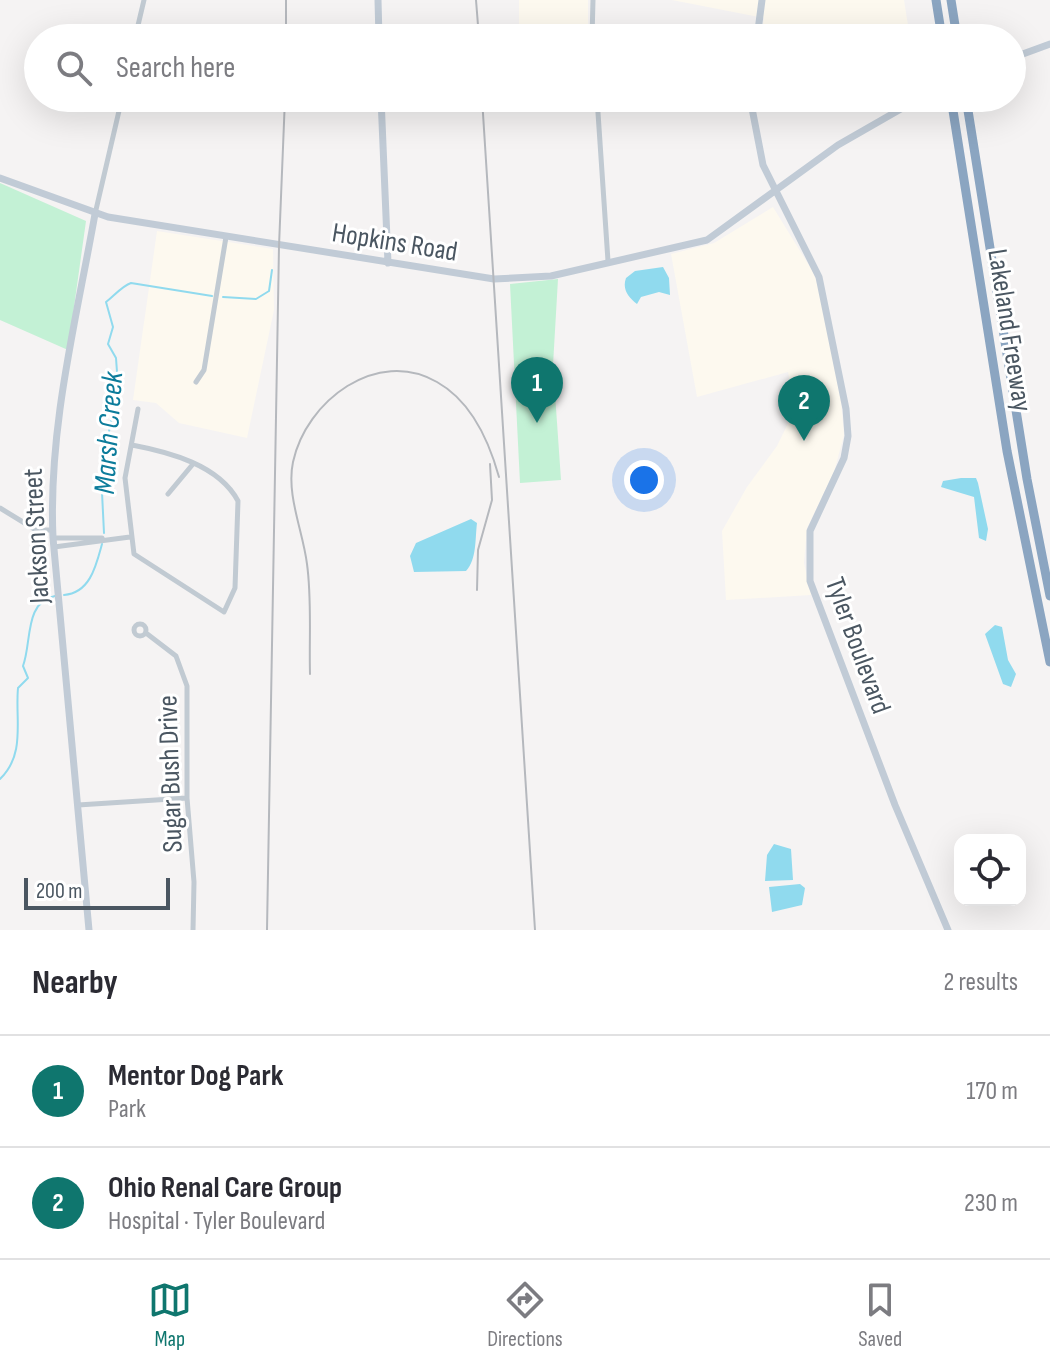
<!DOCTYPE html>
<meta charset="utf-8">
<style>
:root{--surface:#fff;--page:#f7f7f7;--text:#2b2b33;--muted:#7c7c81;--line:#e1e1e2;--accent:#0f766e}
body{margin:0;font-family:"Sofia Sans Condensed",sans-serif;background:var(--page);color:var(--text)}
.controls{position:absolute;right:24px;bottom:24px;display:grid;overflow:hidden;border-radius:16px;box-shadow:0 8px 32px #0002}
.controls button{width:72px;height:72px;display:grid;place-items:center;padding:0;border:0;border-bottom:2px solid var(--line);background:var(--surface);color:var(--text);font:40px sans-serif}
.scale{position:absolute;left:24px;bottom:20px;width:146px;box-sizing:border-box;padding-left:8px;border:4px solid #4a5661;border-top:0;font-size:22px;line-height:28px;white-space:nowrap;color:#4a5661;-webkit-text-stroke:6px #fff;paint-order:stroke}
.you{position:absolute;left:644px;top:480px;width:28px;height:28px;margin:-20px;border:6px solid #fff;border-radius:50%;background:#1a73e8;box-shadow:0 0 0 12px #1a73e833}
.badge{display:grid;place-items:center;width:52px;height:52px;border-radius:50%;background:var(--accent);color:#fff;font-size:26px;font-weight:700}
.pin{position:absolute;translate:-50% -66px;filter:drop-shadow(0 2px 4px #0008)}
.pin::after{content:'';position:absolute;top:42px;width:28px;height:24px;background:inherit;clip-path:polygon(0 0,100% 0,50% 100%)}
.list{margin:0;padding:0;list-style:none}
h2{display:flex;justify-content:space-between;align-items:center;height:104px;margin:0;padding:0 32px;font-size:34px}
h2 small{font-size:26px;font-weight:400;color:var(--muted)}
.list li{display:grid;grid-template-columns:52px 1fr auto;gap:24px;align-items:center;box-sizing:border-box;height:112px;padding:0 32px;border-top:2px solid var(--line)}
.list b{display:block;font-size:30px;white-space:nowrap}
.list p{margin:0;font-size:26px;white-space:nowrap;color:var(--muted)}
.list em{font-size:26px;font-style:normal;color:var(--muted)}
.icon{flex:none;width:44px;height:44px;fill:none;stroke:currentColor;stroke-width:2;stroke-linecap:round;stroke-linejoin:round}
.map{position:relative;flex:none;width:1050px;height:930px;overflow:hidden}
.search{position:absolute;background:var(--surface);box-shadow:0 8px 32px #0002;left:24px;right:24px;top:24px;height:88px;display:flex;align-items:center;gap:20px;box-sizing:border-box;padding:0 28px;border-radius:44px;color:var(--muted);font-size:30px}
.sheet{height:328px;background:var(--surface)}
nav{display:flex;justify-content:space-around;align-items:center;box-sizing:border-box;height:112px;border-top:2px solid var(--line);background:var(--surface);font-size:22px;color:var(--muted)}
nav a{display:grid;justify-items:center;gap:4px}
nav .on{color:var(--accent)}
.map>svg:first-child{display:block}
</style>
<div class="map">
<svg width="1050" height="930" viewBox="0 0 1050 930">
<rect width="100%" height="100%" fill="#f5f3f3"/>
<path fill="#fdf9ef" d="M519 0H588V38H519Z
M672 0H904L910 38H761L764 18Z
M773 207 813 272 820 291 841 402 844 435 834 472 807 528 804 563 811 595 726 600 722 531 747 487 777 446 795 409 788 372 697 397 671 254 714 243Z
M157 231 273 249 274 310 247 438 179 423 156 403 133 400Z"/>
<path fill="#c3f1d5" d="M0 183 86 221 68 350 0 320Z
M558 279 553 365 561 480 520 483 510 284Z"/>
<path fill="#90daee" d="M663 267 669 278 670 295 659 292 641 297 637 304C628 297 622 289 626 278L635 271Z
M961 478H976L978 483 988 529 986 541 979 538 974 497 941 487 943 481Z
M471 519 477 523C475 539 477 559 466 571L414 572 410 556 416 543Z
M995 625 1002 627 1008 660 1016 674 1011 687 1003 684 985 634Z
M774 844 791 849 793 880 765 881 767 855Z
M800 884 805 888 802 905 772 912 769 887Z"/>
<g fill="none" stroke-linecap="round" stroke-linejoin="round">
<path stroke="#90daee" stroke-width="2" d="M223 297 256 299 269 291 272 270
M104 533 101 472 118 386 116 358 108 344 113 327 106 302C114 296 122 286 131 283L212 296
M64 595C90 593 96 566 102 544
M0 779C26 754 15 720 18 688L28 678 23 666C32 642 24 602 55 596"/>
<path stroke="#c1cad2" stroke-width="5" d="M135 38 144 0
M592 38 593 0
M597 98 608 261
M95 214 122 98
M196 382 204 370 226 237
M132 445C169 452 219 465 238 501L235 588 224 612 134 554 125 478 138 409
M168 494 193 464
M0 508 36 530H53
M53 538H102
M54 547 130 537
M134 630a6 6 0 1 1 12 0a6 6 0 1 1-12 0Z
M146 633 176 656 187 686V798L194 882 193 930
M78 805 187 798"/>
<path stroke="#c1cbd6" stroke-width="7" d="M378 0 379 38
M757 38 762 0
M1012 58 1050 44
M381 98 388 263
M750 98 763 165 819 277 846 409 848 436 844 458 810 531V581L895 805 948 930
M0 178 108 217 494 279 551 276 707 240 838 145 920 98
M89 930 53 538C48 429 76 321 95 214"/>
<path stroke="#8ba5c1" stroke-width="9" d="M936 0 942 38
M951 0 957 38
M951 98 1007 451 1050 662
M966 98 1027 479 1050 596"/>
<path stroke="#b5b8bd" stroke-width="2" d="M476 0 479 38
M286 38V0
M482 98 535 930
M477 590 478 550 492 500 490 464
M310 674C309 638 312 600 307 564 303 531 286 495 293 462 306 401 377 347 437 382 471 401 489 441 499 477
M267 930 279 246 285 98"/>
</g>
<g text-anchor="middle" stroke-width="6" stroke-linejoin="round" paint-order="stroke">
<g font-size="28" fill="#4a5661" stroke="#fff">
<text transform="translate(395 241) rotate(9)" y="10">Hopkins Road</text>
<text transform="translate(1011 330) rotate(81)" y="10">Lakeland Freeway</text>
<text transform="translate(35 536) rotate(-93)" y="10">Jackson Street</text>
<text transform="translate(859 645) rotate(70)" y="10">Tyler Boulevard</text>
<text transform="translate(169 774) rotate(-92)" y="10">Sugar Bush Drive</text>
</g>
<g font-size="30" font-style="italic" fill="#0c7c9b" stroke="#fff">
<text transform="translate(108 433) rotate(-86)" y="10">Marsh Creek</text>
</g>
</g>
</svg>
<div class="controls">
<button><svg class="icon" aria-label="locate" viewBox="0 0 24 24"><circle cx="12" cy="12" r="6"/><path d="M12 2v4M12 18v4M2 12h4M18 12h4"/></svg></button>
</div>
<div class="scale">200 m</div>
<div class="you"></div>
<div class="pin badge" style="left:537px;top:423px">1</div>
<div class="pin badge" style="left:804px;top:441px">2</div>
<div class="search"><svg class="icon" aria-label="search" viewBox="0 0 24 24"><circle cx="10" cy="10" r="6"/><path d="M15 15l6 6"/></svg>Search here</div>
</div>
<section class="sheet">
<h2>Nearby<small>2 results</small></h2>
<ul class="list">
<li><span class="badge">1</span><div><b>Mentor Dog Park</b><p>Park</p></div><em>170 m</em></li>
<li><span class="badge">2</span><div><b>Ohio Renal Care Group</b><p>Hospital · Tyler Boulevard</p></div><em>230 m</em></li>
</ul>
</section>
<nav>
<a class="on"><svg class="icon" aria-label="map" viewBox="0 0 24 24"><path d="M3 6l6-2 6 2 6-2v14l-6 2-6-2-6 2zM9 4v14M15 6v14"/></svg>Map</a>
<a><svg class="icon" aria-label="directions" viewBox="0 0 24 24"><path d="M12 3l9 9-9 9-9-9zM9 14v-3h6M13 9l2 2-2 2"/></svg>Directions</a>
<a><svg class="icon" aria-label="saved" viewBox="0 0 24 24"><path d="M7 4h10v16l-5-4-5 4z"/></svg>Saved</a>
</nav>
